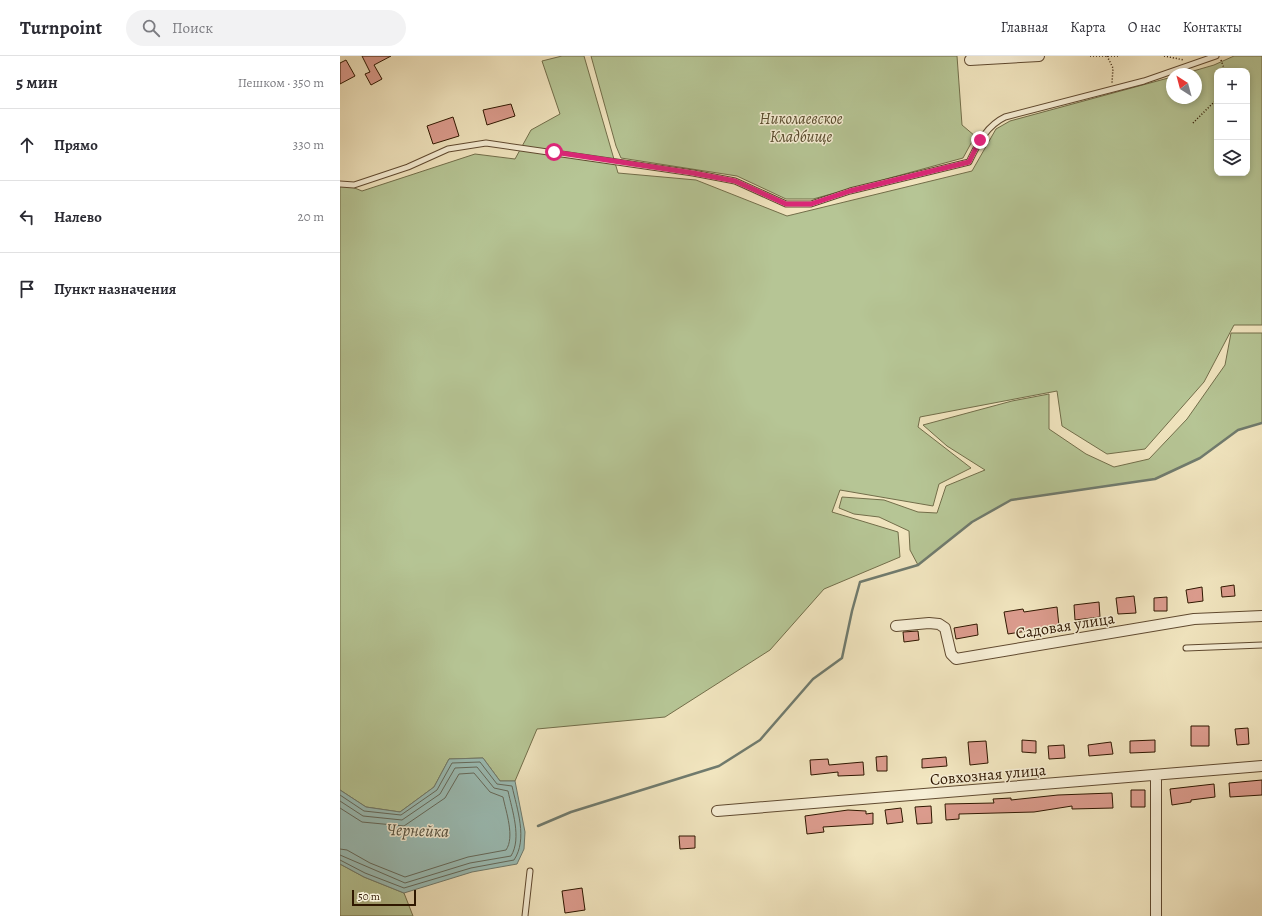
<!DOCTYPE html>
<html lang="ru">
<meta charset="utf-8">
<style>
:root{--surface:#fff;--page:#f2f2f3;--text:#2b2b33;--muted:#7c7c81;--line:#e1e1e2}
body{margin:0;font-family:Alegreya,serif;background:var(--page);color:var(--text)}
.controls{position:absolute;right:12px;top:12px;display:grid;overflow:hidden;border-radius:8px;box-shadow:0 2px 6px #0003}
.controls button{width:36px;height:36px;display:grid;place-items:center;padding:0;border:0;border-bottom:1px solid var(--line);background:var(--surface);color:var(--text);font:20px sans-serif}
.compass{position:absolute;left:826px;top:12px;width:36px;height:36px;border-radius:50%;background:var(--surface);box-shadow:0 2px 6px #0003;rotate:324deg}
.scale{position:absolute;left:12px;bottom:10px;width:64px;box-sizing:border-box;padding-left:4px;border:2px solid #2f1700;border-top:0;font-size:11px;line-height:14px;white-space:nowrap;color:#2f1700;-webkit-text-stroke:3px #f6eed5;paint-order:stroke}
.stop{position:absolute;width:12px;height:12px;margin:-9px;border:3px solid #db2777;border-radius:50%;background:#fff}
.stop.end{background:#db2777;border-color:#fff;box-shadow:0 1px 4px #0008}
.list{margin:0;padding:0;list-style:none}
h2{display:flex;justify-content:space-between;align-items:center;height:52px;margin:0;padding:0 16px;font-size:17px}
h2 small{font-size:13px;font-weight:400;color:var(--muted)}
.list li{display:grid;grid-template-columns:26px 1fr auto;gap:12px;align-items:center;box-sizing:border-box;height:72px;padding:0 16px;border-top:1px solid var(--line)}
.list b{display:block;font-size:15px;white-space:nowrap}
.list em{font-size:13px;font-style:normal;color:var(--muted)}
.icon{flex:none;width:22px;height:22px;fill:none;stroke:currentColor;stroke-width:2;stroke-linecap:round;stroke-linejoin:round}
.map{position:relative;flex:none;width:922px;height:860px;overflow:hidden}
header{display:flex;align-items:center;gap:24px;box-sizing:border-box;height:56px;padding:0 20px;background:var(--surface);border-bottom:1px solid var(--line)}
header strong{font-size:19px}
nav{display:flex;gap:22px;margin-inline-start:auto;font-size:14px}
.search{width:280px;height:36px;background:var(--page);display:flex;align-items:center;gap:10px;box-sizing:border-box;padding:0 14px;border-radius:22px;color:var(--muted);font-size:15px}
main{display:flex}
aside{flex:1;background:var(--surface)}
.map>svg:first-child{display:block}
</style>
<header>
<strong>Turnpoint</strong>
<div class="search"><svg class="icon" aria-label="search" viewBox="0 0 24 24"><circle cx="10" cy="10" r="6"/><path d="M15 15l6 6"/></svg>Поиск</div>
<nav><a>Главная</a><a>Карта</a><a>О нас</a><a>Контакты</a></nav>
</header>
<main>
<aside>
<h2>5 мин<small>Пешком · 350 m</small></h2>
<ul class="list">
<li><svg class="icon" aria-label="ahead" viewBox="0 0 24 24"><path d="M12 20V5M6 11l6-6 6 6"/></svg><div><b>Прямо</b></div><em>330 m</em></li>
<li><svg class="icon" aria-label="left" viewBox="0 0 24 24"><path d="M17 20v-9H6M10 6l-5 5 5 5"/></svg><div><b>Налево</b></div><em>20 m</em></li>
<li><svg class="icon" aria-label="arrive" viewBox="0 0 24 24"><path d="M6 21V4h12l-3 4 3 4H6"/></svg><div><b>Пункт назначения</b></div></li>
</ul>
</aside>
<div class="map">
<svg width="922" height="860" viewBox="0 0 922 860">
<rect width="100%" height="100%" fill="#f1e5bf"/>
<filter id="stains"><feTurbulence type="fractalNoise" baseFrequency=".005" numOctaves="4"/><feColorMatrix values="0 0 0 0 .2 0 0 0 0 .09 0 0 0 0 .02 0 0 0 .5 -.17"/></filter>
<radialGradient id="worn" r=".72"><stop offset=".6" stop-color="#630" stop-opacity="0"/><stop offset="1" stop-color="#630" stop-opacity=".3"/></radialGradient>
<path fill="#b6c595" stroke="#726e4a" fill-rule="evenodd" d="M222 0H244L278 117 356 124 447 160 632 115 656 73 670 65 832 21V42H856V18H843L874 9 894 0H922V269H894L864 326 805 393 767 398 722 370 717 335 580 361 578 371 631 412 599 428 593 450 500 434 492 456 558 476 560 501 484 533 430 594 325 661 197 673 175 725H160L143 702 109 703 94 731 60 756 26 751 0 734V126L22 135 135 98 175 103 191 74 220 58 202 5ZM877 15H907V117H877Z
M251 0H617L622 69 635 80 623 102 473 143H446L397 120 281 102 276 90Z
M891 277H922V367L898 374 860 402 815 423 671 444 632 466 578 509 570 494 569 475 539 461 514 458 499 452 502 441 544 444 578 456 597 457 606 430 645 414 607 390 583 369 672 345 709 338V373L746 398 774 411 809 403 847 363 885 309Z
M0 808 24 821 64 837 73 860H0Z"/>
<path fill="#9bbeb7" stroke="#707b6e" d="M143 702 160 725H175L185 776 184 793 177 808 132 816 64 837 24 821 0 808V734L26 751 60 756 94 731 109 703Z"/>
<g fill="none" stroke-linecap="round" stroke-linejoin="round">
<path stroke="#656a5c" stroke-width="1" d="M0 739 24 755 61 759 97 734 112 707 140 706 157 728 172 730C177 753 188 783 174 804L131 812 64 832 25 817 0 804
M0 745 23 760 62 764 100 738 115 712 137 711 154 732 168 735C172 754 182 782 171 800L130 807 65 827 0 799
M0 752 22 766 64 770 105 742 119 718 134 717 150 736 163 741C166 756 175 781 166 794L128 801 65 821 30 807 7 794 0 793"/>
<path stroke="#707b6e" stroke-width="2.5" d="M198 770 231 756 379 710 420 684 473 623 502 602 512 555 520 526 578 509 632 466 671 444 815 423 860 402 898 374 922 367"/>
</g>
<path fill="#dc9c8e" stroke="#2f1700" d="M22 0H51L34 9 42 23 31 29 25 18 30 16Z
M6 4 15 20 0 28V7Z
M171 48 175 60 147 69 143 54Z
M113 61 119 80 93 88 87 70Z
M894 529 895 540 882 541 881 531Z
M862 531 863 545 848 547 846 534Z
M794 540 796 557 778 558 776 542Z
M827 541V555H814V542Z
M759 546 760 561 735 564 734 549Z
M717 551 719 570 668 578 664 556 683 553 684 556Z
M637 568 638 579 616 583 614 572Z
M578 575 579 584 564 586 563 576Z
M851 670H869V690H851Z
M908 672 909 688 897 689 895 673Z
M682 684 696 685V697L682 696Z
M815 684V696L790 697V685Z
M646 685 648 707 630 709 628 686Z
M771 686 773 698 749 700 748 689Z
M724 689 725 702 709 703 708 690Z
M547 700V715H537L536 701Z
M606 701 607 710 582 712V703Z
M488 703 489 709 523 706 524 719 498 720V716L471 719 470 704Z
M922 724V739L890 741 889 727Z
M874 728 875 741 851 744V746L832 749 830 733Z
M791 734H805V751H791Z
M772 737 773 752 732 753V750L694 756 619 758V763L606 764 605 748 654 747 653 743 671 742V744L718 739Z
M591 750 592 767 577 768 575 751Z
M561 752 563 766 547 768 545 754Z
M508 754 526 755V758L533 757V768L483 771 484 776 467 778 465 760Z
M339 780H355V792L340 793Z
M242 832 245 854 225 857 222 835Z"/>
<g fill="none" stroke-linecap="round" stroke-linejoin="round">
<g stroke="#604a30" stroke-width="7">
<path id="lane" d="M0 128 14 129 68 111 108 93 146 87 353 117 395 125 446 148H471L510 135 629 106C638 88 646 70 665 61L804 25 876 0
M846 592 922 589
M185 860 190 815"/>
</g>
<g stroke="#604a30" stroke-width="12">
<path id="street" d="M630 4 699 0
M556 570 589 567 599 568 605 572 611 598 616 603 854 563 922 560
M816 719V860
M377 755 922 710"/>
</g>
<path stroke="#2f1700" stroke-width="1.5" stroke-dasharray="1 2" stroke-linecap="butt" d="M750 0H779
M767 0 773 12 772 27
M824 0 844 4
M881 4 885 15
M853 67 877 43"/>
<use href="#lane" stroke="#f6eed5" stroke-width="5"/>
<use href="#street" stroke="#f6eed5" stroke-width="10"/>
</g>
<g fill="none" stroke-linecap="round" stroke-linejoin="round">
<path stroke="#db2777" stroke-width="5" d="M214 96 353 117 395 125 446 148H471L510 135 629 106 640 84"/>
</g>
<g text-anchor="middle" stroke-width="3" stroke-linejoin="round" paint-order="stroke">
<g font-size="16" font-style="italic" fill="#584b2d" stroke="#f6eed5">
<text x="461" y="68">Николаевское<tspan x="461" dy="18">Кладбище</tspan></text>
</g>
<g font-size="16" fill="#2f1700" stroke="#f6eed5">
<text transform="translate(725 569) rotate(-9)" y="6">Садовая улица</text>
<text transform="translate(648 718) rotate(-5)" y="6">Совхозная улица</text>
</g>
<g font-size="17" font-style="italic" fill="#555140" stroke="#f6eed5">
<text transform="translate(78 774) rotate(2)" y="6">Чернейка</text>
</g>
</g>
<rect width="100%" height="100%" filter="url(#stains)"/>
<rect width="100%" height="100%" fill="url(#worn)"/>
</svg>
<div class="controls">
<button>+</button>
<button>−</button>
<button><svg class="icon" aria-label="layers" viewBox="0 0 24 24"><path d="M12 4l9 5-9 5-9-5zM3 14l9 5 9-5"/></svg></button>
</div>
<svg class="compass" viewBox="-18 -18 36 36"><path d="M0-13l5 13h-10z" fill="#e53935"/><path d="M0 13l5-13h-10z" fill="#7c7c81"/></svg>
<div class="scale">50 m</div>
<div class="stop" style="left:214px;top:96px"></div>
<div class="stop end" style="left:640px;top:84px"></div>
</div>
</main>
